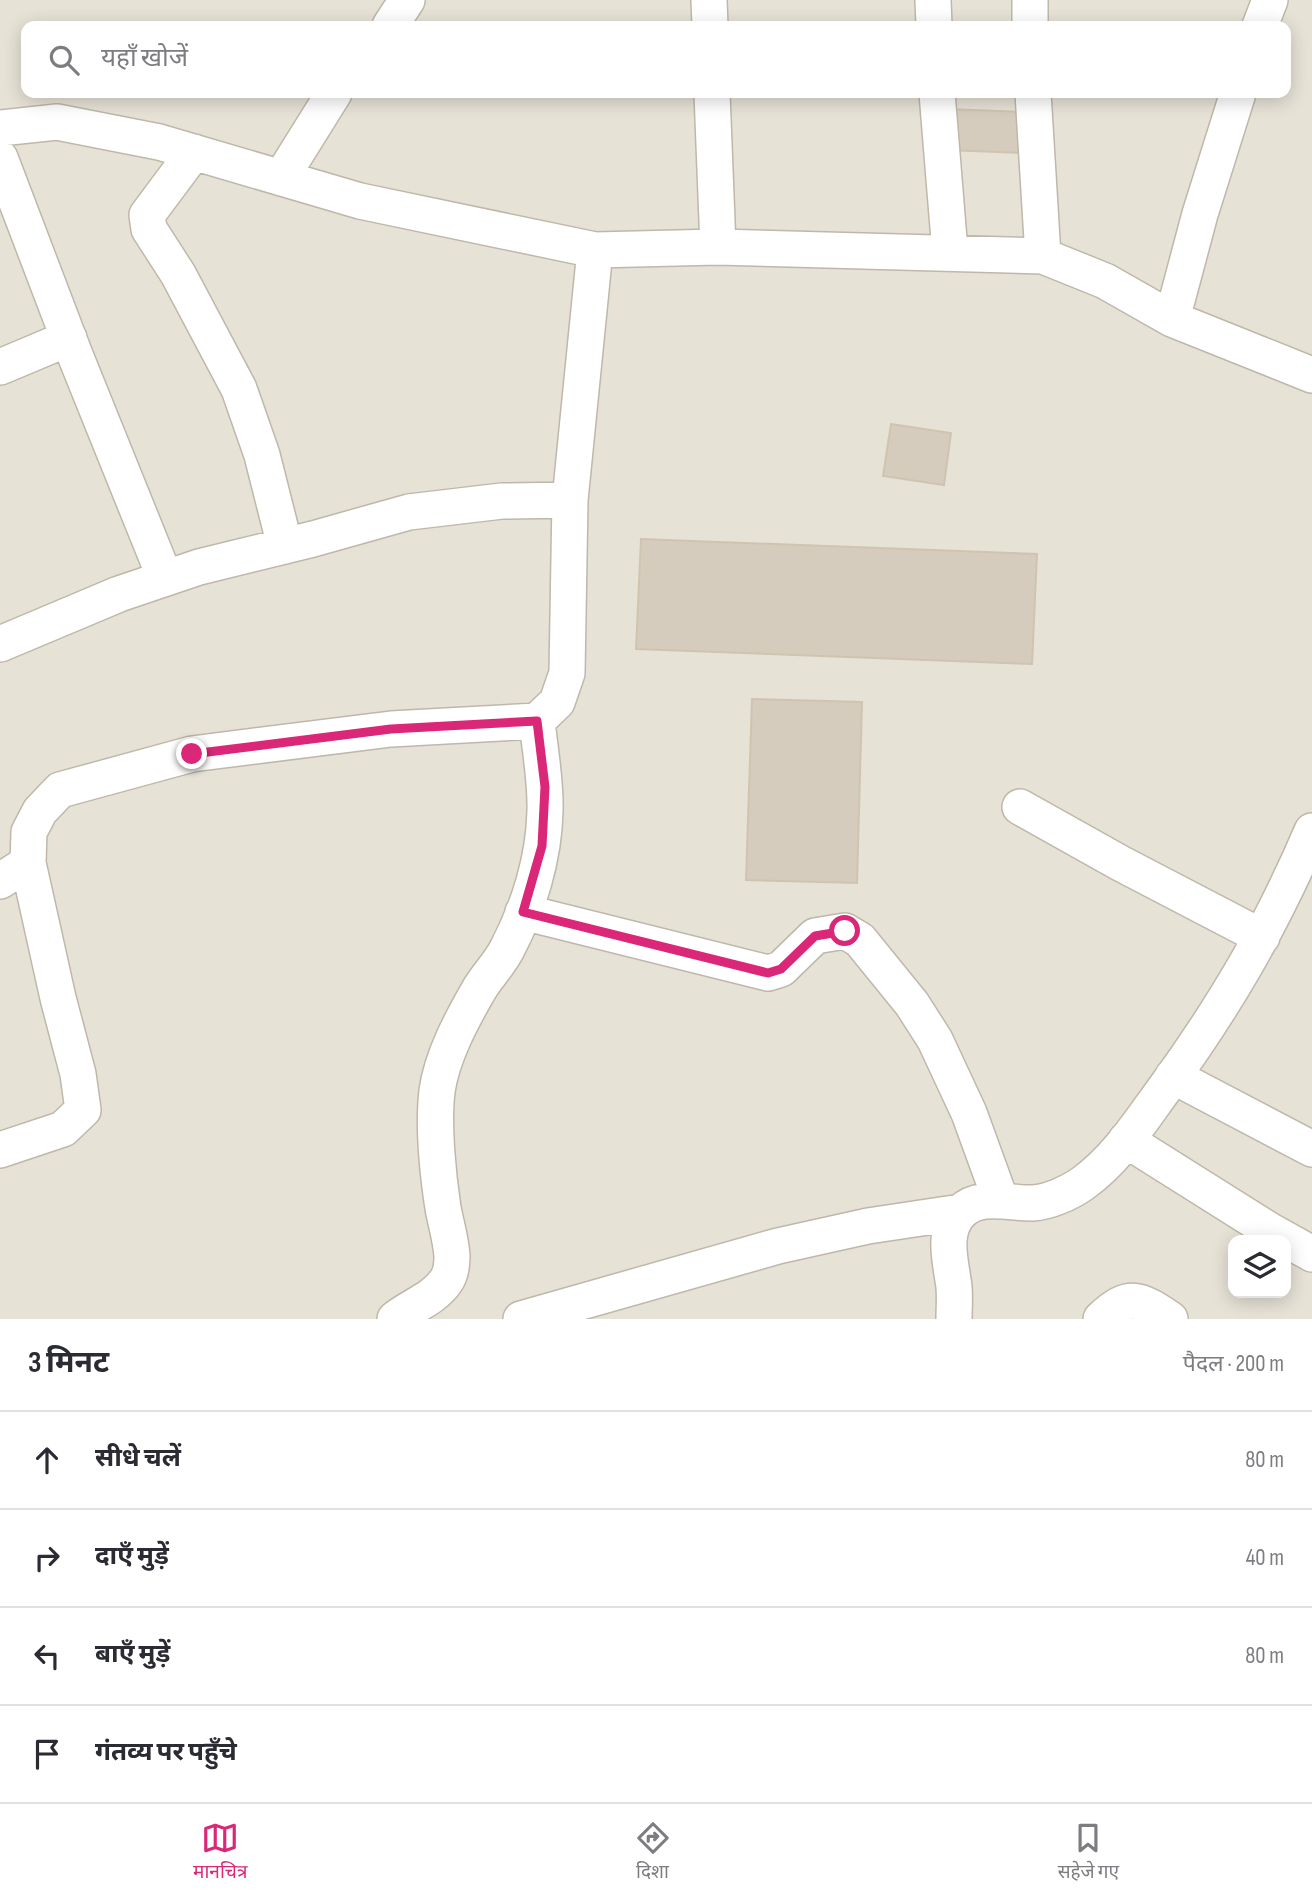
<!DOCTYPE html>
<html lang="hi">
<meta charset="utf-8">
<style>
:root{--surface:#fff;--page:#f2f2f3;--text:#2b2b33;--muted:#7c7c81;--line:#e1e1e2;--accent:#db2777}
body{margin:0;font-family:"Sofia Sans Condensed","Noto Sans Devanagari",sans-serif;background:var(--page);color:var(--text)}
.controls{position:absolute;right:21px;bottom:21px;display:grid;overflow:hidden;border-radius:14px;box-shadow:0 4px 18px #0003}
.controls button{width:63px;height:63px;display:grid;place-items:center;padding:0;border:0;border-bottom:2px solid var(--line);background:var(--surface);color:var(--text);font:35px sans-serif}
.stop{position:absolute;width:21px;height:21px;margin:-16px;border:5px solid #db2777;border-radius:50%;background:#fff}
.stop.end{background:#db2777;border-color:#fff;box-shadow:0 2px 7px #0008}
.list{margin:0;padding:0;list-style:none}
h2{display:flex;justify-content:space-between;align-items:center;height:91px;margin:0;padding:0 28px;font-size:30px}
h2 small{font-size:23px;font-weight:400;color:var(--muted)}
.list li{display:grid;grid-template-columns:46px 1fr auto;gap:21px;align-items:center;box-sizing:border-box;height:98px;padding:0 28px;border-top:2px solid var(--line)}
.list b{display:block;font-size:26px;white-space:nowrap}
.list em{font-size:23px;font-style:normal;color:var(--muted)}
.icon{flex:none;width:38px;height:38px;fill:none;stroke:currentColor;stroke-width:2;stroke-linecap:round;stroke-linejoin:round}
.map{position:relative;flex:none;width:1312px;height:1319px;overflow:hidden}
.search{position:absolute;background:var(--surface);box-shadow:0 4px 18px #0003;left:21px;right:21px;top:21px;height:77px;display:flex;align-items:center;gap:18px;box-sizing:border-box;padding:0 24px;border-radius:14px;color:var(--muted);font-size:26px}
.sheet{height:483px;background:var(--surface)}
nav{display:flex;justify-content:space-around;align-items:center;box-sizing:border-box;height:98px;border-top:2px solid var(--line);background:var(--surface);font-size:19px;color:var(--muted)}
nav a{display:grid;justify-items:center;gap:4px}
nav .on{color:var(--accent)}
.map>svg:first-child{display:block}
</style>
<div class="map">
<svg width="1312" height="1319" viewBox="0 0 1312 1319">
<rect width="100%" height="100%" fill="#f3f0e8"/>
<path fill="#e7e2d6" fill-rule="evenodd" d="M0 0H1312V1319H0ZM26 26H1286V93H26ZM1233 1240H1286V1293H1233Z"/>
<path fill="#d5ccbd" stroke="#d0c4b1" stroke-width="2" d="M947 109 1026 112 1024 153 946 150Z
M891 424 951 433 944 485 883 476Z
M641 539 1037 554 1032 664 636 649Z
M752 699 862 702 857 883 746 880Z"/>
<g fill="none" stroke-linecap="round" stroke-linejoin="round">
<g stroke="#bfb8aa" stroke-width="38">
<path id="street" d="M709 0 710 26
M933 0 934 26
M390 26 407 0
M1030 26V0
M1260 26 1270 0
M712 93 718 247
M937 93 950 252
M1033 93 1043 256
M0 128 57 122 159 142 360 201 595 250 570 500 567 673 557 702 537 721 391 729 192 754 60 790 40 811 29 832 28 863 58 998 78 1074 83 1110 63 1129 0 1150
M194 152 147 215 149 229 178 274 239 389 262 455 285 546
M0 158 75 355 165 578
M281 178 334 93
M595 250 718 247 1043 256 1105 281 1172 319 1312 375
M1172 319 1200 214 1238 93
M0 367 69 338
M0 644 119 594 199 567 313 539 409 512 502 501 570 500
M1020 807 1120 863 1262 937
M0 881 28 863
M523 912 768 973 781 969 815 936 845 931 860 940 912 1004 935 1040 969 1113 1001 1201
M1173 1076 1312 1149
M1126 1140 1269 1230 1312 1254
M395 1319C411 1306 434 1299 446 1281 451 1274 452 1264 452 1256 451 1240 446 1224 443 1208 438 1175 433 1125 437 1091 442 1056 462 1019 480 988 488 975 500 963 507 949 529 907 544 858 545 811 546 781 540 751 537 721
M521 1319 778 1246 868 1226 961 1212
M954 1319C954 1308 955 1298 954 1287 951 1262 941 1232 961 1212 980 1193 1010 1204 1033 1203 1049 1202 1069 1193 1082 1184 1117 1159 1140 1122 1165 1088 1226 1004 1271 927 1312 831
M1101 1319C1129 1292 1140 1299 1170 1319"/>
</g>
<use href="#street" stroke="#fff" stroke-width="35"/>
</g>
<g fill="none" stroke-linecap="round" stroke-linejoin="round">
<path stroke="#db2777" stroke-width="9" d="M192 754 391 729 537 721 545 787 542 846 523 912 768 973 781 969 815 936 845 931"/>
</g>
</svg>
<div class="controls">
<button><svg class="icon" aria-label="layers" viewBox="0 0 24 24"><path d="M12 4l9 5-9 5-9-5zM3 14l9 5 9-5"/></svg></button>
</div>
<div class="stop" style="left:845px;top:931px"></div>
<div class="stop end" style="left:192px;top:754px"></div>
<div class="search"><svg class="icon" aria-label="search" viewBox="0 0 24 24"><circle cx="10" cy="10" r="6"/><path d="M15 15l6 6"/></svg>यहाँ खोजें</div>
</div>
<section class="sheet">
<h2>3 मिनट<small>पैदल · 200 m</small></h2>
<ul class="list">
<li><svg class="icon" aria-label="ahead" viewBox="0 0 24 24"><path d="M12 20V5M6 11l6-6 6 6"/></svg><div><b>सीधे चलें</b></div><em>80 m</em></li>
<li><svg class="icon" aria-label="right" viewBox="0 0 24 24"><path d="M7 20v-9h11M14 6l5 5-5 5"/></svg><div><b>दाएँ मुड़ें</b></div><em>40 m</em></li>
<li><svg class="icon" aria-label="left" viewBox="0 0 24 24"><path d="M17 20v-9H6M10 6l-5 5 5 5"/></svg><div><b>बाएँ मुड़ें</b></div><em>80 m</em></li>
<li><svg class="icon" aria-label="arrive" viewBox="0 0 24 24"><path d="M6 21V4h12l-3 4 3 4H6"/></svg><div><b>गंतव्य पर पहुँचे</b></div></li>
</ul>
</section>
<nav>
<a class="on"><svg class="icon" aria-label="map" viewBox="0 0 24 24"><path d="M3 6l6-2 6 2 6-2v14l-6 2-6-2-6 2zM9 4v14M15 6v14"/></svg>मानचित्र</a>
<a><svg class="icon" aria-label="directions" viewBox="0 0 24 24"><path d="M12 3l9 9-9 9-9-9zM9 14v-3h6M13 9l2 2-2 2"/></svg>दिशा</a>
<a><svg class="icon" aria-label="saved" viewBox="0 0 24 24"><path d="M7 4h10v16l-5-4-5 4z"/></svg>सहेजे गए</a>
</nav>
